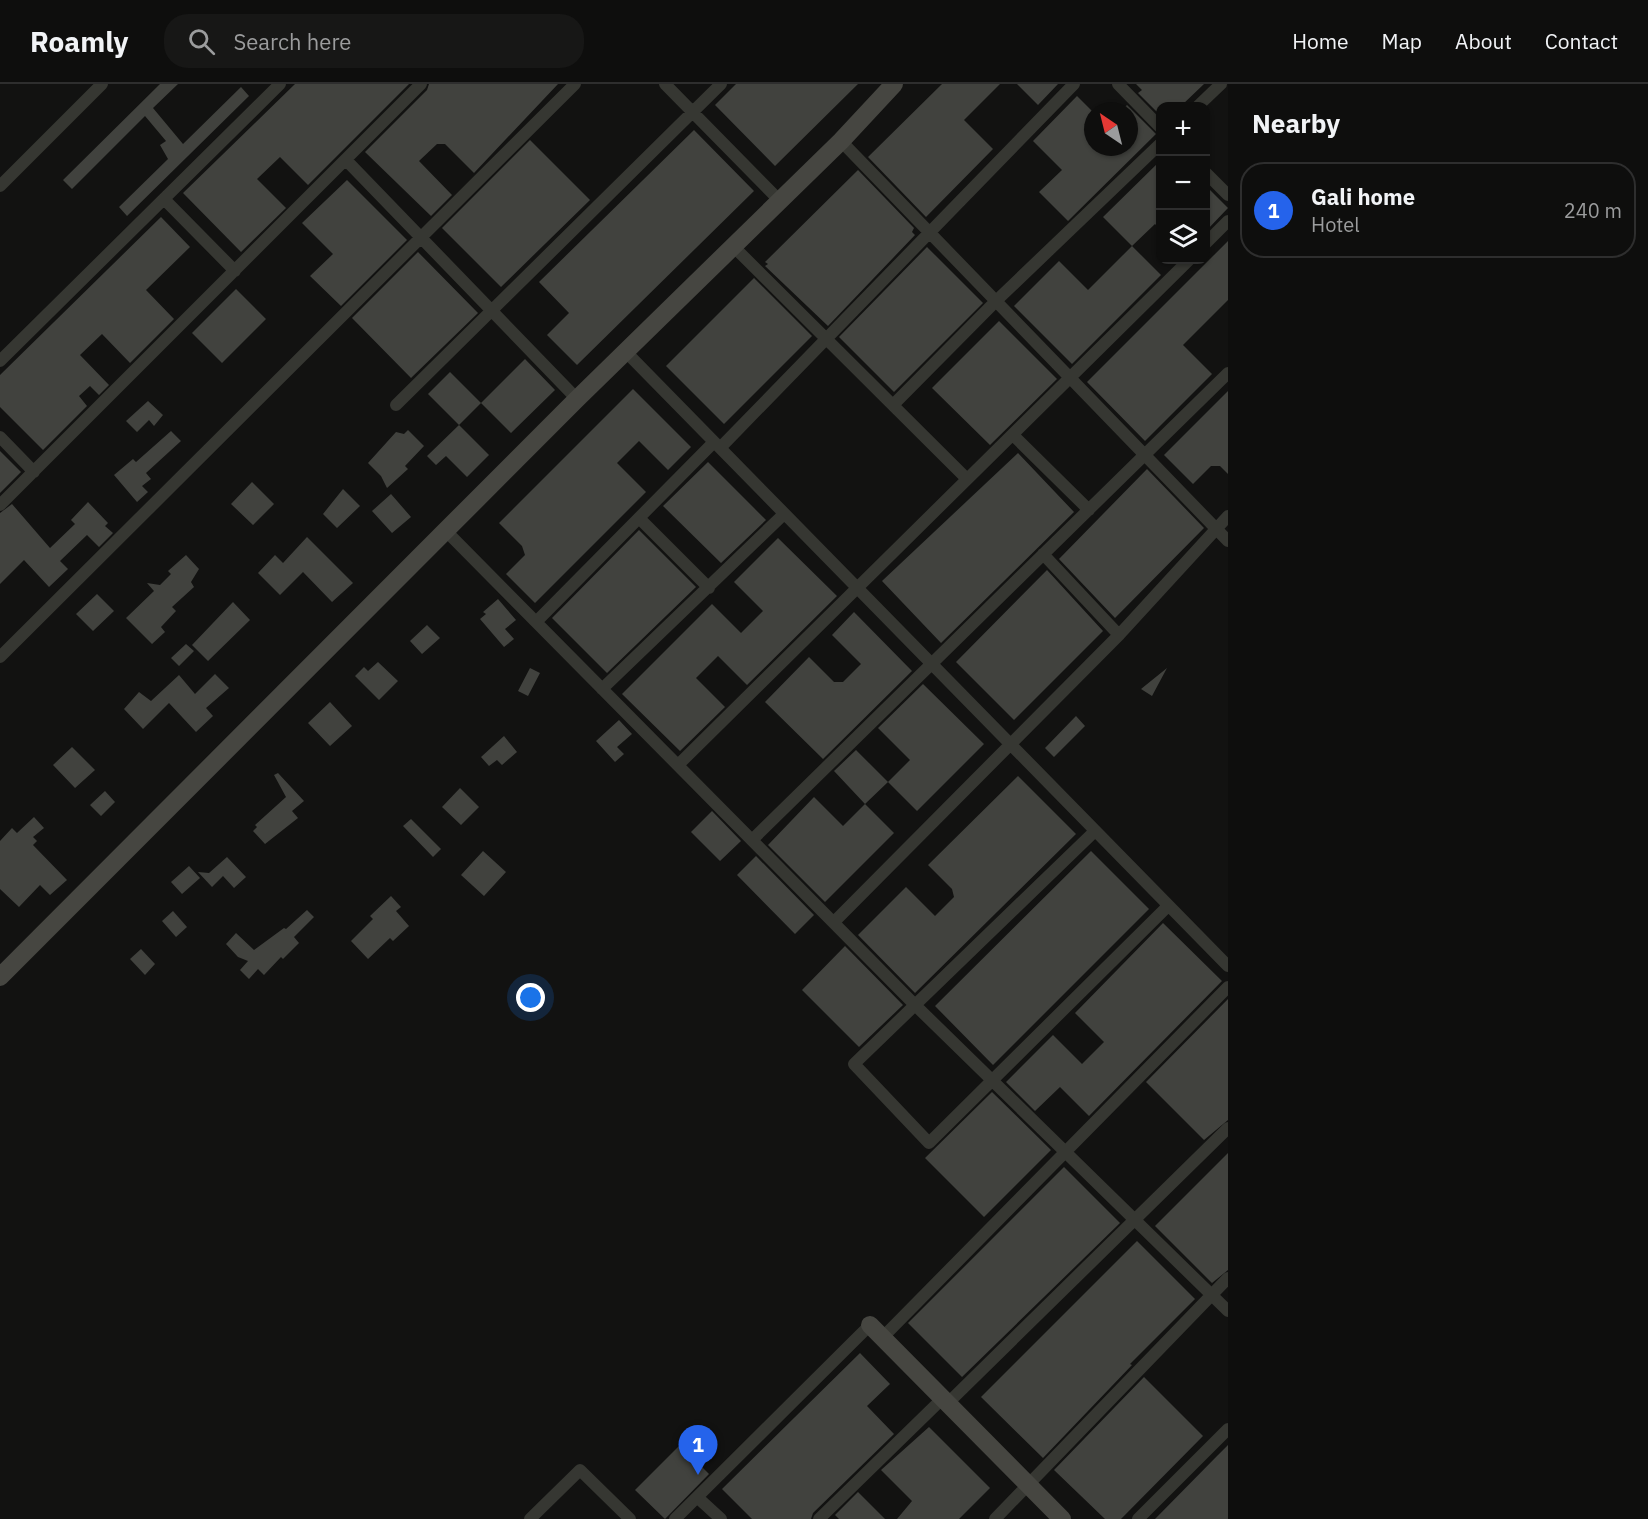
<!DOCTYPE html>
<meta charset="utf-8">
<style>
:root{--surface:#0e0e0d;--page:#171716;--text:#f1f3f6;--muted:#9b9c9d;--line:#2e2e2e;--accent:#2563eb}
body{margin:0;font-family:"IBM Plex Sans",sans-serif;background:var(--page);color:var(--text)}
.controls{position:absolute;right:18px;top:18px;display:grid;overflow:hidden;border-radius:12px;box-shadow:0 2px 4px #0004}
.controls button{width:54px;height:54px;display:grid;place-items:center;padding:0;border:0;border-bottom:2px solid var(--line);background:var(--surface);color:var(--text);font:30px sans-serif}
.compass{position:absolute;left:1084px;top:18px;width:54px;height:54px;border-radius:50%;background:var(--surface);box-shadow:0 2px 4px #0004;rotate:325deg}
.you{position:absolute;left:531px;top:914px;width:21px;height:21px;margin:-15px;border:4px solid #fff;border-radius:50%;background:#1a73e8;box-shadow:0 0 0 9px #1a73e833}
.badge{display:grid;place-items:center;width:39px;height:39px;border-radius:50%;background:var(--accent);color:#fff;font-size:20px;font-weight:700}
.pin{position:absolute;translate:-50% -50px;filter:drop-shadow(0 2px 3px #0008)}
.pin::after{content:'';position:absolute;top:32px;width:21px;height:18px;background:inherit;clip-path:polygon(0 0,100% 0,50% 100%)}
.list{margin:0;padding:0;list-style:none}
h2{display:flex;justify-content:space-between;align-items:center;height:78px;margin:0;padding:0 24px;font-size:26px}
h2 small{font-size:20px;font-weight:400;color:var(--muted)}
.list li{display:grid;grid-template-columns:39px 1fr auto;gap:18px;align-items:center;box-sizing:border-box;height:96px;margin:0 12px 12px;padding:0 12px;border:2px solid var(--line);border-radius:24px}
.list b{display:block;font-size:22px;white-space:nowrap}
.list p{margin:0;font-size:20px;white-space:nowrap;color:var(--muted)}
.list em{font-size:20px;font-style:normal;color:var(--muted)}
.icon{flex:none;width:33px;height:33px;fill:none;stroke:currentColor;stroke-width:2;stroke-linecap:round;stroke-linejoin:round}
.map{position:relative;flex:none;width:1228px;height:1435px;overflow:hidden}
header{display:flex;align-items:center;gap:36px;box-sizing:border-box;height:84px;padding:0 30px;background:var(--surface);border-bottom:2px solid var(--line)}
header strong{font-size:28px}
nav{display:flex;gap:33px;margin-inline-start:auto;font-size:21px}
.search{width:420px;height:54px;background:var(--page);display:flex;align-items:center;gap:15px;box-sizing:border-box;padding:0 21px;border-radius:24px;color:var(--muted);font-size:22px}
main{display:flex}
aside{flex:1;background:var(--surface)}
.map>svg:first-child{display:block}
</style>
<header>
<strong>Roamly</strong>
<div class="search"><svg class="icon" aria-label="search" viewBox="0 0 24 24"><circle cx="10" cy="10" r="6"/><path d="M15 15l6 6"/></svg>Search here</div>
<nav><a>Home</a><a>Map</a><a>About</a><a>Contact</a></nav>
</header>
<main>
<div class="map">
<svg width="1228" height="1435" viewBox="0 0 1228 1435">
<rect width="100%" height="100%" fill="#121211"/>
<path fill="#41423e" d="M160 0H178L153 24 183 60 241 3 249 12 127 132 119 123 168 75 160 61 166 57 145 32 72 105 63 96Z
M295 0H409L308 101 280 73 257 95 286 124 241 168 183 109Z
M429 0H558L474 89 445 60H437L419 77 452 111 431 132 365 68 427 6Z
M736 0H858L775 82 715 21Z
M942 0H1000L964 36 993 65 926 133 868 73Z
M1017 0H1058L1038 21Z
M1136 0H1204L1181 22H1161V32L1138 9 1142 6Z
M1077 12 1093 28V63H1129V27H1121L1127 21 1156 50 1068 137 1039 108 1062 86 1033 57Z
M694 46 754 107 577 281 547 251 569 229 539 198Z
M530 56 590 116 501 203 442 144Z
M1161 76V146L1155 140 1132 162 1103 133Z
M858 86 914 144 912 148 915 151 828 242 765 182 768 180 765 178Z
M347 96 407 156 341 222 310 192 333 170 302 139Z
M1206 102 1228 124 1206 147Z
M161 133 190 163 146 206 174 235 130 279 102 250 80 271 109 301 99 311 90 302 79 312 87 322 43 366 0 323V291Z
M1228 157V216L1183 261 1212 290 1145 357 1087 298Z
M1132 162 1161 191 1072 280 1014 222 1059 177 1088 206Z
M927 163 983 219 894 308 839 253Z
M418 168 478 229 411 294 352 234Z
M754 194 812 252 724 340 666 282Z
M236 205 266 235 222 279 192 249Z
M999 237 1057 295 990 361 932 304Z
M525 275 555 306 511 349 481 319Z
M450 288 481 319 459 341 428 310Z
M633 305 691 363 668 386 639 357 617 379 646 408 535 519 506 490 525 471 522 462 499 439Z
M1228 307V390L1220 382H1211L1193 400 1164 371Z
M148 317 163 331 154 342 149 336 137 348 126 337Z
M459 341 489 371 467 393 446 372 436 381 427 372Z
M408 346 424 362 405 382 408 385 387 404 381 392 368 379 396 348 404 350Z
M171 347 181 357 146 389 151 395 142 402 148 408 137 418 114 391 133 375 136 378Z
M0 367 21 388 0 409Z
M1018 369 1074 428 941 559 882 497Z
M708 378 766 436 721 479 663 422Z
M1147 385 1204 444 1115 534 1059 475Z
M252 398 274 420 253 441 231 420Z
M343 405 360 422 337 444 323 430Z
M391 410 411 433 392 449 372 427Z
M88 418 108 439 105 442 113 449 99 463 87 451 60 477 68 485 49 503 24 476 0 500V429L12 420 50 464 75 440 71 436Z
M639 446 696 503 607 589 552 534Z
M307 453 353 499 332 518 303 488 280 511 258 489 275 471 283 479Z
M778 454 837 512 747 601 718 572 696 594 725 623 680 667 622 610 712 520 741 549 763 527 734 498Z
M186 471 199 485 191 498 194 503 172 523 176 527 161 543 165 548 152 560 126 534 154 507 147 499 160 501 171 490 168 487Z
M1047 486 1103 547 1014 636 956 578Z
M97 510 114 527 93 547 76 530Z
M498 515 516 536 505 545 514 555 504 563 480 535 486 530 483 528Z
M233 518 250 536 208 577 192 561Z
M854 528 912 587 823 675 765 618 809 573 834 598H843L861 580 832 551Z
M427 541 440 554 422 570 410 557Z
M186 560 194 567 179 582 171 574Z
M378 578 398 597 379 616 355 592 364 583 368 587Z
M530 584 540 589 528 612 518 607Z
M1167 584 1152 612 1141 605Z
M215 590 229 604 206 624 213 632 196 648 169 619 143 645 124 625 139 608 151 617 179 591 195 610Z
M923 600 984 660 917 727 888 698 910 676 878 644Z
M330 618 352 642 330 662 308 639Z
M1076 632 1085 642 1054 673 1045 664Z
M619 636 632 650 617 663 624 670 615 678 596 657Z
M504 652 517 668 502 681 497 676 489 682 481 673Z
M72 663 95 686 75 704 53 681Z
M856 666 888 698 865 720 834 687Z
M278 689 304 717 292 727 298 734 265 760 253 747 257 743 255 741 286 713 274 691Z
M1018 692 1076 750 915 909 858 851 906 803 935 832 954 813 952 805 928 781Z
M460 704 479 723 461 741 442 723Z
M105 707 115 718 101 732 90 721Z
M814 713 843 742 865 720 894 749 825 818 768 761Z
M712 727 741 757 720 777 691 748Z
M34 733 44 744 33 753 37 757 33 761 67 796 50 811 40 801 19 823 0 805V757L12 744 17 749Z
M411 735 441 765 433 773 403 742Z
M483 767 506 788 484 812 461 791Z
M1091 767 1149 825 993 981 935 922Z
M756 772 814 831 795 850 737 791Z
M227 773 246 793 234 804 223 792 212 803 198 788 209 789Z
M189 782 200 794 182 810 171 798Z
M391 812 401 823 396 827 409 842 393 857 390 854 368 875 351 857 373 835 370 832Z
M307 826 314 833 294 853 299 859 283 875 281 873 264 891 258 885 249 895 240 886 248 877 238 873 226 860 236 849 254 866 284 844 286 845Z
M173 827 187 843 176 853 162 837Z
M1163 839 1222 897 1089 1032 1060 1003 1035 1027 1006 998 1053 951 1082 980 1104 958 1075 929Z
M845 862 903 921 859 963 802 906Z
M141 865 155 880 145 891 130 875Z
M1228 915V1036L1204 1056 1146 998Z
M992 1008 1051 1066 984 1133 925 1074Z
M1228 1069V1186L1212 1199 1155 1142Z
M1064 1083 1120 1139 962 1293 908 1239Z
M1137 1157 1195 1215 1130 1280 1132 1281 1043 1374 981 1313Z
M860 1269 890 1300 867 1322 894 1350 813 1429 811 1435H752L722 1405Z
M1144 1293 1203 1352 1121 1435H1105L1054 1386Z
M929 1343 990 1404 959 1435H897L912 1417 881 1386Z
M680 1361 709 1390 665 1435 635 1406Z
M1228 1361V1435H1155L1218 1371Z
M858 1408 885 1435H839L835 1431Z"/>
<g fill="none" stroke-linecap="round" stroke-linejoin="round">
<path stroke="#363732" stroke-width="12" d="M665 0 779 116
M1118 0 1160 43
M1198 22 1221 0
M841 57 1228 457
M346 76 577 315
M1206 89 1228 111
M0 102 102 0
M164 115 235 187
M1206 159 1228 137
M733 162 967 395
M626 268 1228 882
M0 277 280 0
M396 321 721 0
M893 321 996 217 1160 60
M1013 351 1089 426
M0 353 34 388
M720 364 1074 0
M0 421 421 0
M639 434 709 504
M446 447 915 921 1228 1227
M1043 470 1119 551
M536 538 714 358
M0 573 575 0
M602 605 784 430
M678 681 1189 176
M1095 747 854 980 929 1059 1168 822
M752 756 1228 289
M834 838 1119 551 1228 432
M883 1253 1228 903
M948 1319 1228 1044
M697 1413 721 1435
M530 1435 580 1386 630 1435
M675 1435 870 1241
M819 1435 943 1314
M995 1435 1228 1194
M1138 1435 1228 1345"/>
<path stroke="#464641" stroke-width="18" d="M0 893 577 315 841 57 894 0
M870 1241 1062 1435"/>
</g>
</svg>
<div class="controls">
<button>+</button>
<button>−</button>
<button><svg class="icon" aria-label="layers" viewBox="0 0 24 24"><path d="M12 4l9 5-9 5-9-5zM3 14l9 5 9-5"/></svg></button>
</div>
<svg class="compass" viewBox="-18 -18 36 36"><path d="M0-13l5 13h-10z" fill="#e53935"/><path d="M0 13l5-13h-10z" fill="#9b9c9d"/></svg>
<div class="you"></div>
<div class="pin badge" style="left:698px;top:1391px">1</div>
</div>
<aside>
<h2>Nearby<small></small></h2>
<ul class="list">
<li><span class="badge">1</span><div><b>Gali home</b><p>Hotel</p></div><em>240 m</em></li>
</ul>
</aside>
</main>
